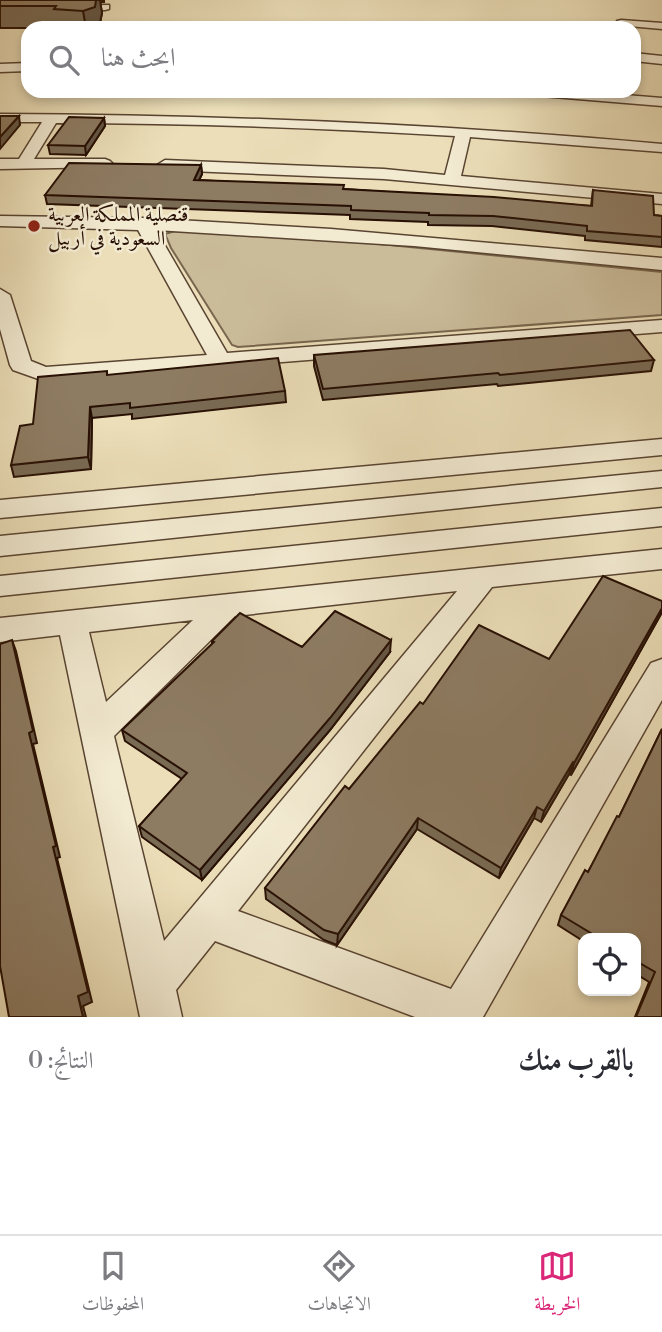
<!DOCTYPE html>
<html lang="ar">
<meta charset="utf-8">
<style>
:root{--surface:#fff;--page:#f7f7f7;--text:#2b2b33;--muted:#7c7c81;--line:#e1e1e2;--accent:#db2777}
body{margin:0;font-family:"Libre Bodoni",Amiri,serif;background:var(--page);color:var(--text);direction:rtl}
.controls{position:absolute;right:21px;bottom:21px;display:grid;overflow:hidden;border-radius:14px;box-shadow:0 4px 10px #0003}
.controls button{width:63px;height:63px;display:grid;place-items:center;padding:0;border:0;border-bottom:2px solid var(--line);background:var(--surface);color:var(--text);font:35px sans-serif}
.list{margin:0;padding:0;list-style:none}
h2{display:flex;justify-content:space-between;align-items:center;height:91px;margin:0;padding:0 28px;font-size:30px}
h2 small{font-size:23px;font-weight:400;color:var(--muted)}
.icon{flex:none;width:38px;height:38px;fill:none;stroke:currentColor;stroke-width:2;stroke-linecap:round;stroke-linejoin:round}
.map{position:relative;flex:none;width:662px;height:1017px;overflow:hidden;direction:ltr}
.search{position:absolute;background:var(--surface);box-shadow:0 4px 10px #0003;left:21px;right:21px;top:21px;height:77px;display:flex;align-items:center;gap:18px;box-sizing:border-box;padding:0 24px;border-radius:21px;color:var(--muted);font-size:26px}
.sheet{height:217px;background:var(--surface)}
nav{display:flex;justify-content:space-around;align-items:center;box-sizing:border-box;height:98px;border-top:2px solid var(--line);background:var(--surface);font-size:19px;color:var(--muted)}
nav a{display:grid;justify-items:center;gap:4px}
nav .on{color:var(--accent)}
.map>svg:first-child{display:block}
</style>
<div class="map">
<svg width="662" height="1017" viewBox="0 0 662 1017">
<rect width="100%" height="100%" fill="#ebdeb8"/>
<filter id="stains"><feTurbulence type="fractalNoise" baseFrequency=".00286" numOctaves="4"/><feColorMatrix values="0 0 0 0 .2 0 0 0 0 .09 0 0 0 0 .02 0 0 0 .5 -.17"/></filter>
<radialGradient id="worn" r=".72"><stop offset=".6" stop-color="#630" stop-opacity="0"/><stop offset="1" stop-color="#630" stop-opacity=".3"/></radialGradient>
<path fill="#cabb99" stroke="#79664e" stroke-width="2" d="M175 231 349 241 662 272V315L238 347 232 345 171 248 165 234Z"/>
<g fill="none" stroke-linecap="round" stroke-linejoin="round">
<g stroke="#594431" stroke-width="3">
<path id="minor" d="M109 5V9L105 10 0 12V6Z
M621 20 662 23V29L617 25V21Z
M634 53 662 56V64L634 61Z
M28 63V71L0 72V64Z
M522 91H577L662 98V106L529 95Z
M0 114C222 115 442 124 662 144V152L470 137 461 176 662 194V204L384 179 165 170 157 165 165 160 384 169 445 175 455 136C323 128 189 123 56 123L34 159H105L110 161 113 164 110 167 0 169V159H19L42 122H0Z
M0 216 143 218 331 229 662 258V270L414 246 156 230 227 353 662 320V332L44 381 13 370 10 365 0 329V289L10 295 31 361 46 367 207 355 138 230 0 226Z
M662 439V455L0 518V500Z
M662 471V487L0 556V536Z
M662 508V526L0 596V576Z
M662 549V569L492 587 238 911 451 989 651 663 662 659V700L483 1017H415L215 941 176 990 182 1017H140L60 635 0 642V618ZM457 591 164 941 114 736 235 616ZM193 620 106 702 89 632Z"/>
</g>
<use href="#minor" fill="#f2ead1" fill-rule="evenodd"/>
</g>
<path fill="#796a54" stroke="#281004" stroke-width="2" d="M0 0H104V2H100L102 13 99 28H0Z
M104 118 105 126 86 155 50 154 48 145Z
M201 165 202 174 199 180 344 189 591 206 593 190 654 215 662 216V247L585 240V236L492 226 428 225V222L350 219V215L47 204 45 195Z
M314 355 654 360 651 371 498 386 497 384 323 400 314 366Z
M108 375 285 391 286 402 132 419V414L92 418 91 469 14 477 11 465Z
M662 601V611L661 614 571 775 569 774 541 822 534 818 499 878 417 829 337 945 324 940 266 899 265 888 423 704 549 659Z
M212 641 390 652 330 730 202 880 142 837 139 826 182 779 125 741 122 730 212 644Z
M662 729V1017H635L649 982 636 974V938H583V941L558 925 561 915 588 872 619 817Z"/>
<path fill="#635645" stroke="#281004" stroke-width="2" d="M96 0H100L102 13 99 28H86L83 11Z
M19 116 20 125 0 149V137Z
M104 118 105 126 86 155 85 146Z
M201 165 202 174 195 189 194 180Z
M90 407 92 418 91 469 88 457Z
M662 608 661 614 571 775 574 763Z
M12 640 16 651 37 743 33 744 60 857 57 858 92 1002 83 1006 86 1017H83L78 996 53 847 29 733Z
M391 640 390 652 330 730 202 880 200 870Z
M573 762 569 774 541 822 544 811Z
M537 807 534 818 499 878 501 868Z
M418 818 417 829 337 945 338 934Z"/>
<path fill="#8d7b62" stroke="#281004" stroke-width="2" d="M0 0H96L95 7 83 11 54 9 56 6H0Z
M0 116H19L0 137Z
M69 117 104 118 85 146 48 145Z
M69 163 201 165 194 180 344 185 343 189 494 197 592 206 593 190 653 196 654 215 662 216V237L587 231V226L493 216 429 215V213L351 210V206L45 195Z
M630 330 654 360 500 375 498 373 323 389 314 355Z
M278 358 285 391 130 408V403L90 407 88 457 11 465 20 426 33 424 38 377 107 371V375Z
M603 576 662 601V608L574 763 573 762 544 811 537 807 501 868 418 818 338 934 324 930 265 888 345 786 349 789 420 702 423 704 479 625 549 659Z
M335 611 391 640 330 718 200 870 139 826 187 773 122 730 214 642 212 641 240 613 302 647Z
M12 640 33 731 29 733 56 846 53 847 88 992 78 996 83 1017H9L0 966V644Z
M662 729V1017H636L655 972 636 961V938H599L561 915 585 870 588 872 617 816 619 817Z"/>
<circle fill="#8f2418" stroke="#f2ead1" stroke-width="2.5" cx="34" cy="226" r="7"/>
<g text-anchor="middle" stroke-width="5" stroke-linejoin="round" paint-order="stroke">
<g font-size="21" fill="#281004" stroke="#f2ead1" text-anchor="start">
<text x="48" y="221">قنصلية المملكة العربية<tspan x="48" dy="24">السعودية في أربيل</tspan></text>
</g>
</g>
<rect width="100%" height="100%" filter="url(#stains)"/>
<rect width="100%" height="100%" fill="url(#worn)"/>
</svg>
<div class="controls">
<button><svg class="icon" aria-label="locate" viewBox="0 0 24 24"><circle cx="12" cy="12" r="6"/><path d="M12 2v4M12 18v4M2 12h4M18 12h4"/></svg></button>
</div>
<div class="search"><svg class="icon" aria-label="search" viewBox="0 0 24 24"><circle cx="10" cy="10" r="6"/><path d="M15 15l6 6"/></svg>ابحث هنا</div>
</div>
<section class="sheet">
<h2>بالقرب منك<small>النتائج: 0</small></h2>
<ul class="list">
</ul>
</section>
<nav>
<a class="on"><svg class="icon" aria-label="map" viewBox="0 0 24 24"><path d="M3 6l6-2 6 2 6-2v14l-6 2-6-2-6 2zM9 4v14M15 6v14"/></svg>الخريطة</a>
<a><svg class="icon" aria-label="directions" viewBox="0 0 24 24"><path d="M12 3l9 9-9 9-9-9zM9 14v-3h6M13 9l2 2-2 2"/></svg>الاتجاهات</a>
<a><svg class="icon" aria-label="saved" viewBox="0 0 24 24"><path d="M7 4h10v16l-5-4-5 4z"/></svg>المحفوظات</a>
</nav>
